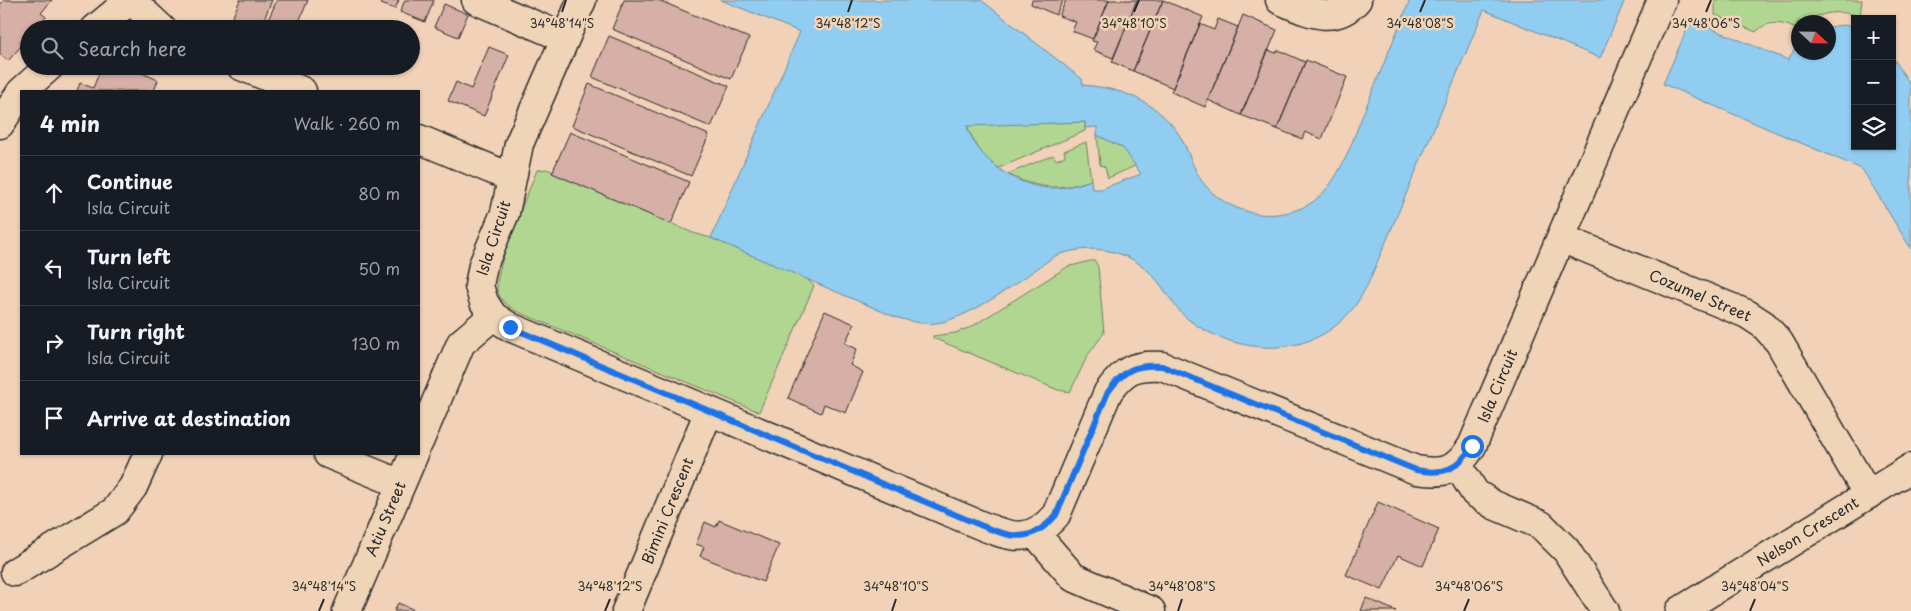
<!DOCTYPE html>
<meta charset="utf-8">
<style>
:root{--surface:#171b24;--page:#242831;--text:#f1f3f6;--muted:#9ea1a6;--line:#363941}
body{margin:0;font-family:"Playpen Sans",sans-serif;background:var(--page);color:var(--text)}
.controls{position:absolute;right:15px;top:15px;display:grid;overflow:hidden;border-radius:0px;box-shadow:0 1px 4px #0004}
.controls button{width:45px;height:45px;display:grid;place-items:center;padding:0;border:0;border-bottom:1px solid var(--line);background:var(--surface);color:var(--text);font:25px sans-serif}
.compass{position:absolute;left:1791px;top:15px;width:45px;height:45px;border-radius:50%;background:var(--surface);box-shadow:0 1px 4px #0004;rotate:112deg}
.stop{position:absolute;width:15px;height:15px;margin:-11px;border:4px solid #1a73e8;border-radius:50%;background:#fff}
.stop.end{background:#1a73e8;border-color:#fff;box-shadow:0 1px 5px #0008}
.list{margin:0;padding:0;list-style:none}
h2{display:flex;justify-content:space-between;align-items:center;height:65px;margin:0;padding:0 20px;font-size:21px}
h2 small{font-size:16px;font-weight:400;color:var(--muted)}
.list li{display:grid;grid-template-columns:32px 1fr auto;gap:15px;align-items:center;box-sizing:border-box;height:75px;padding:0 20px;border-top:1px solid var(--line)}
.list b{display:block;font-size:19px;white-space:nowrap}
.list p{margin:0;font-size:16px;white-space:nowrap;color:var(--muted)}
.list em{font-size:16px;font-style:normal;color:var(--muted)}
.icon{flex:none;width:28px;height:28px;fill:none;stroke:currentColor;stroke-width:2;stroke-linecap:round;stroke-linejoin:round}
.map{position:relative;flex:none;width:1911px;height:611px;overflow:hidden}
.search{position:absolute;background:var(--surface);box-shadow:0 1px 4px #0004;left:20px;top:20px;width:400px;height:55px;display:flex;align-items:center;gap:12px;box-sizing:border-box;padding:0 18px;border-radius:28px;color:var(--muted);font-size:19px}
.panel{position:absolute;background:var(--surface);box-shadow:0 1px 4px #0004;left:20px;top:90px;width:400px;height:365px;border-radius:0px}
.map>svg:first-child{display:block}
</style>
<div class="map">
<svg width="1911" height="611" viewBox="0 0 1911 611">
<rect width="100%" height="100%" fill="#f1d2b8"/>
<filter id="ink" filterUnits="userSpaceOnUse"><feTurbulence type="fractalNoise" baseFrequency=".02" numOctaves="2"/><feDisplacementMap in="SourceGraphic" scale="10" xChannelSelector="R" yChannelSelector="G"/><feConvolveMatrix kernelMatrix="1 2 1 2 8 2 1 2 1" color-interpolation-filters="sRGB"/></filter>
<g filter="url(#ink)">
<path fill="#b0d692" stroke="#6e805e" d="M1715 0H1862L1860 16C1844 11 1829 11 1813 18 1808 20 1805 22 1798 22L1796 29C1782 22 1767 20 1756 32L1715 15Z
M1085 122V131L999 168C984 159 972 142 967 125Z
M1097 135 1123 148 1137 165 1108 178 1105 167 1100 165Z
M1086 142 1091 180C1061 191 1036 189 1008 174L1053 155 1056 160 1065 156 1064 151Z
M547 169 693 233 711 238 806 278 814 286 759 412 528 316C516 311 504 306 498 293 490 277 529 191 537 170Z
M1090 261H1095L1098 267 1104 333 1088 355 1070 392 1058 390 933 338V336L955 333 971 327 1067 267Z"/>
<path fill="#90cdf1" stroke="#688ca2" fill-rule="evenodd" d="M721 0H981L1082 79 1083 85C1121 88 1156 101 1178 133 1189 149 1192 169 1204 184 1218 201 1238 211 1259 214 1277 216 1299 212 1314 201 1343 179 1354 134 1368 102 1382 68 1396 34 1410 0H1625L1600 58 1484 10 1368 284C1362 294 1357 305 1349 313 1308 360 1236 355 1189 320 1174 309 1166 289 1153 276 1128 248 1089 243 1055 256 1024 277 974 317 937 323 923 325 909 321 895 317L711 238 800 32ZM1085 122V128L1097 127V135L1123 148 1141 174 1101 189H1092L1091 180C1075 186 1058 190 1041 187 1010 182 976 157 967 126Z
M1691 20 1788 60 1798 43V52H1828L1829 27 1843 25 1855 27V146H1892V56L1911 86V249L1862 169 1663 84Z"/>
<path fill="#d6afa6" stroke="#2b2b2b" d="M4 0H52L41 13 46 17 36 29H29V37L8 61 0 54V5Z
M240 0H272L260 29H244L230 23Z
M277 0H308L296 29H264Z
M383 0H399L395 9 381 4Z
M405 0H434L425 22 400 12Z
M624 0H658L749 38 731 79 612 29Z
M1032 0H1063L1056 15 1031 4Z
M1066 0H1109L1093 39 1072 31 1076 22 1059 16Z
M1109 0H1137L1113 58 1093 50 1097 42 1092 41Z
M1137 0H1163L1133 71 1112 62Z
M1163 0 1203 17 1173 88 1133 71Z
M444 4 468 14 458 37 434 27Z
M1243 15 1277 30 1241 115 1208 100Z
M1218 19 1238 27 1205 107 1171 92 1200 24 1214 30Z
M609 36 729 86 711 127 592 77Z
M489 47 509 55 484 116 448 101 456 82 471 89Z
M1268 50 1276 53 1278 50 1305 62 1277 129 1241 115Z
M1306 60 1347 77 1322 139 1305 132 1302 139 1277 129Z
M102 66H126L158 80 154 91H77L80 83 93 88Z
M589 84 709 135 691 176 572 126Z
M570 132 689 182 671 224 552 173Z
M825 311 854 324 845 343 857 349 850 365 863 372 846 413 824 404 821 413 788 398Z
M1378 502 1439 529 1423 566 1398 555 1382 590 1346 575Z
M719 520 779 545 763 582 700 556 704 547 696 544 705 522 716 527Z
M1366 598 1396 611H1361Z
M398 603 417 611H394Z"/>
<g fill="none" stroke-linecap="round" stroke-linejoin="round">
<g stroke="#2b2b2b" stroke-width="31">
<path id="minor" d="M131 0 162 29
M476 0 565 38
M582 0 519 144 505 213 483 265 479 286 484 302 493 316 510 327 980 525C1012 538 1031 544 1056 515L1108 392C1124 370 1134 364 1162 366L1416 470C1445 475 1457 470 1472 446L1662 0
M1280 0C1307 11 1333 27 1357 0
M95 29 130 0
M241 66 302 91
M22 91 50 66
M0 124 21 92
M419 139 512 178
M1561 238 1747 314 1764 325 1779 342 1868 495
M419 442 461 343 493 316
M328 454 401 484
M1457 464 1475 493 1494 505 1541 525 1566 550 1605 611
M1035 533 1073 577 1151 611
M15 572 115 511 133 487 148 454
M347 611 414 454
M626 611 709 411
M1680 611 1911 468"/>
</g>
<use href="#minor" stroke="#f0d4b7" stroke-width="28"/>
</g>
</g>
<g fill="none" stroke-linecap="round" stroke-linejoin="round" filter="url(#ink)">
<path stroke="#1a73e8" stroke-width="6" d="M510 327 980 525C1012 538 1031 544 1056 515L1108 392C1124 370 1134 364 1162 366L1416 470C1445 475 1457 470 1472 446"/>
</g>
<path fill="none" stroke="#2b2b2b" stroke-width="2" d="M562 12 566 0M848 12 852 0M1134 12 1139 0M1420 12 1425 0M1706 12 1711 0M319 611 324 599M605 611 610 599M892 611 896 599M1178 611 1182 599M1464 611 1469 599M1750 611 1755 599"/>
<g text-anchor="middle" stroke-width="5" stroke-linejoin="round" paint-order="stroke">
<g font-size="15" fill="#2b2b2b" stroke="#f0d4b7">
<text transform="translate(494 238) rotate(-72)" y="5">Isla Circuit</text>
<text transform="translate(1700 296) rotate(23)" y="5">Cozumel Street</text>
<text transform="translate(1498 386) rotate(-67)" y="5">Isla Circuit</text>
<text transform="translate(668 511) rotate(-68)" y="5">Bimini Crescent</text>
<text transform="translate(386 519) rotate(-67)" y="5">Atiu Street</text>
<text transform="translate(1808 532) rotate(-32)" y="5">Nelson Crescent</text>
</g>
</g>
<g font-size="12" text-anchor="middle" fill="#2b2b2b" stroke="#f0d4b7" stroke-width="5" stroke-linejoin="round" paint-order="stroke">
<text x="562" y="28">34°48'14"S</text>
<text x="848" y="28">34°48'12"S</text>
<text x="1134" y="28">34°48'10"S</text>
<text x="1420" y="28">34°48'08"S</text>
<text x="1706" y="28">34°48'06"S</text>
<text x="324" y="591">34°48'14"S</text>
<text x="610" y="591">34°48'12"S</text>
<text x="896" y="591">34°48'10"S</text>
<text x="1182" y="591">34°48'08"S</text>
<text x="1469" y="591">34°48'06"S</text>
<text x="1755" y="591">34°48'04"S</text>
</g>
</svg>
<div class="controls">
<button>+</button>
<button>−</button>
<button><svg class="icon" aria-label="layers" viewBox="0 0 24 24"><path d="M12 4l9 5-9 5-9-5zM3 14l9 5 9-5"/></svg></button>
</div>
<svg class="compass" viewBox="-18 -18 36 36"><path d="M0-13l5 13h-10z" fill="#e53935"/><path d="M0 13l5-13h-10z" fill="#9ea1a6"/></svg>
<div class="stop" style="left:1472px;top:446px"></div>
<div class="stop end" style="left:510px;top:327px"></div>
<div class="search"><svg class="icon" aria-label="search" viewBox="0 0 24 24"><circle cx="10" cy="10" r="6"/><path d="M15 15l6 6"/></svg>Search here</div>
<section class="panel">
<h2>4 min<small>Walk · 260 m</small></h2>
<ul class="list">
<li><svg class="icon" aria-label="ahead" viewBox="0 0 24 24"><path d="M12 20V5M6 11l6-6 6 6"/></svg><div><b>Continue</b><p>Isla Circuit</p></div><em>80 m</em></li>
<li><svg class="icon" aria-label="left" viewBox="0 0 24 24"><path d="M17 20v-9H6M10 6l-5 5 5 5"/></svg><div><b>Turn left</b><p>Isla Circuit</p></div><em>50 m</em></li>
<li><svg class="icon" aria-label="right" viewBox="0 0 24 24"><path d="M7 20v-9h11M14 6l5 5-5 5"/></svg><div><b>Turn right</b><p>Isla Circuit</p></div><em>130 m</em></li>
<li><svg class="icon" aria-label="arrive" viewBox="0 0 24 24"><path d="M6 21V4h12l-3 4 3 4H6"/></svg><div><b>Arrive at destination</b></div></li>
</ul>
</section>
</div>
